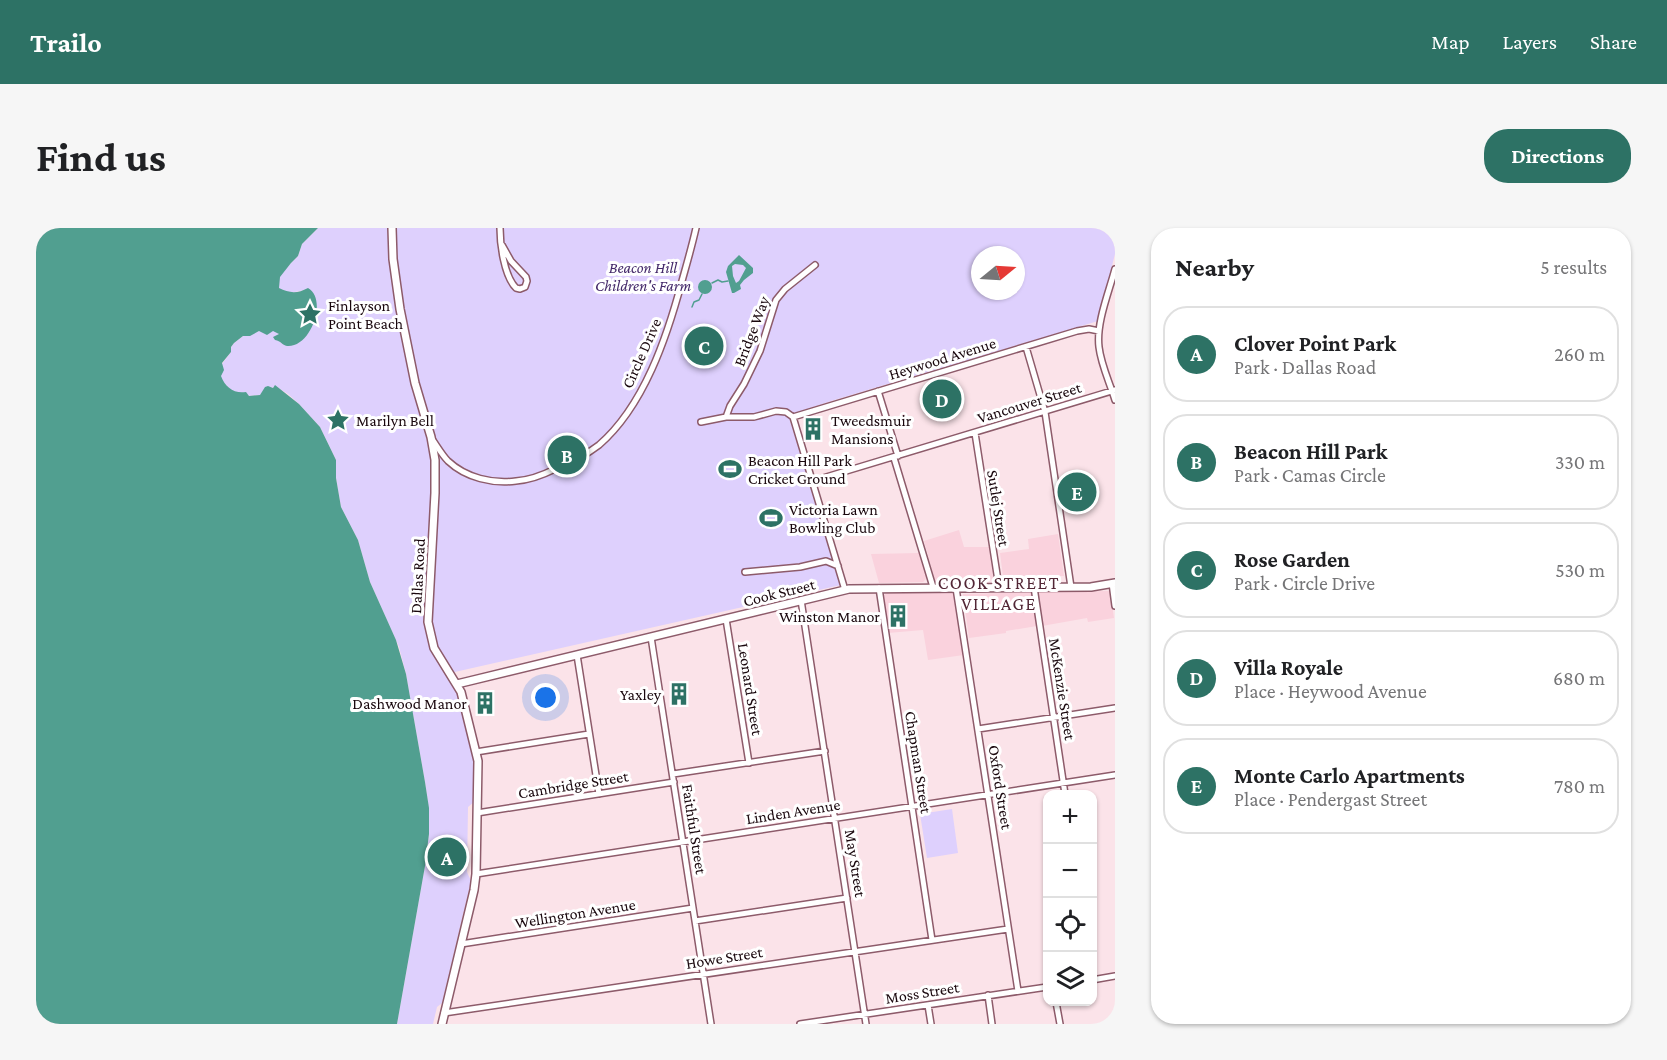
<!DOCTYPE html>
<meta charset="utf-8">
<style>
:root{--surface:#fff;--page:#f6f6f6;--text:#202124;--muted:#757577;--line:#e0e0e0;--accent:#2d7265}
body{margin:0;font-family:"Crimson Pro",serif;background:var(--page);color:var(--text)}
.controls{position:absolute;right:18px;bottom:18px;display:grid;overflow:hidden;border-radius:12px;box-shadow:0 2px 4px #0004}
.controls button{width:54px;height:54px;display:grid;place-items:center;padding:0;border:0;border-bottom:2px solid var(--line);background:var(--surface);color:var(--text);font:30px sans-serif}
.compass{position:absolute;left:935px;top:18px;width:54px;height:54px;border-radius:50%;background:var(--surface);box-shadow:0 2px 4px #0004;rotate:72deg}
.you{position:absolute;left:510px;top:470px;width:21px;height:21px;margin:-15px;border:4px solid #fff;border-radius:50%;background:#1a73e8;box-shadow:0 0 0 9px #1a73e833}
.badge{display:grid;place-items:center;width:39px;height:39px;border-radius:50%;background:var(--accent);color:#fff;font-size:20px;font-weight:700}
.pin{position:absolute;translate:-50% -50%;border:3px solid #fff;box-shadow:0 2px 6px #0006}
.list{margin:0;padding:0;list-style:none}
h2{display:flex;justify-content:space-between;align-items:center;height:78px;margin:0;padding:0 24px;font-size:26px}
h2 small{font-size:20px;font-weight:400;color:var(--muted)}
.list li{display:grid;grid-template-columns:39px 1fr auto;gap:18px;align-items:center;box-sizing:border-box;height:96px;margin:0 12px 12px;padding:0 12px;border:2px solid var(--line);border-radius:24px}
.list b{display:block;font-size:22px;white-space:nowrap}
.list p{margin:0;font-size:20px;white-space:nowrap;color:var(--muted)}
.list em{font-size:20px;font-style:normal;color:var(--muted)}
.icon{flex:none;width:33px;height:33px;fill:none;stroke:currentColor;stroke-width:2;stroke-linecap:round;stroke-linejoin:round}
.map{position:relative;flex:none;width:1079px;height:796px;overflow:hidden;border-radius:24px}
header{display:flex;align-items:center;gap:36px;box-sizing:border-box;height:84px;padding:0 30px;background:var(--accent);color:#fff}
header strong{font-size:28px}
nav{display:flex;gap:33px;margin-inline-start:auto;font-size:21px}
.intro{display:flex;align-items:center;justify-content:space-between;box-sizing:border-box;height:144px;padding:0 36px}
h1{margin:0;font-size:42px}
.button{padding:15px 27px;border-radius:24px;background:var(--accent);color:#fff;font-size:21px;font-weight:700}
main{display:flex;gap:36px;padding:0 36px}
aside{flex:1;background:var(--surface);border-radius:24px;box-shadow:0 2px 4px #0004}
.map>svg:first-child{display:block}
</style>
<header>
<strong>Trailo</strong>
<nav><a>Map</a><a>Layers</a><a>Share</a></nav>
</header>
<div class="intro"><h1>Find us</h1><a class="button">Directions</a></div>
<main>
<div class="map">
<svg width="1079" height="796" viewBox="0 0 1079 796">
<rect width="100%" height="100%" fill="#fbe3e9"/>
<path fill="#fad2dd" d="M923 302 928 319H953L958 349 957 351 902 354 899 353 888 313Z
M1022 306 1028 348H967L964 325 993 321 992 311Z
M883 325 890 347V351L887 354 843 355 835 326Z
M1074 363 1078 390 1052 394 1051 390 1006 398 1001 364Z
M915 364 918 366 919 370 928 427 892 432 887 402 852 405 848 367 851 365Z
M996 364 1001 398 970 403V405L933 410 927 366Z"/>
<path fill="#ded0fd" fill-rule="evenodd" d="M282 0H1079V26L1062 93 795 173 756 186 754 193 805 357 410 446 418 457 423 470 438 534V574L432 579 431 644 435 653 406 775 401 779 397 796H361L389 638 393 606 392 574 389 554 370 446 363 419 334 354 322 312 305 279 300 250V232L284 199 263 176 252 166 239 158 237 160 233 159 224 167 213 168 210 165C197 166 192 160 185 151 184 145 188 143 186 136L195 124V119L198 115 207 108C215 108 216 105 223 103 228 102 232 104 237 102L243 106 241 108 245 115 280 90V75L269 62 254 65 242 60 243 49 255 35 262 28 266 16ZM944 27H980V63H944Z
M916 581 922 625 891 630 884 586Z"/>
<path fill="#519f90" fill-rule="evenodd" d="M0 0H282L266 16 262 28 255 35 244 49 243 60C253 65 261 66 272 60 292 71 275 120 251 118 246 117 245 113 239 112L237 109 243 106 237 103 231 107 223 103 214 108H207L198 115 195 119V124L186 135 188 142 185 148C189 159 198 166 210 164L213 168 224 167 229 159 232 158 237 160 239 157 263 176 284 199 300 232V250L305 279 322 312 334 354 360 412 370 446 389 554 393 580V606L389 638 361 796H0Z
M703 27 717 40V45L708 52 704 57 705 61 698 65H696L690 44 692 38ZM699 36 707 37 710 40 703 53 700 55 697 48 696 38Z
M662 59a7 7 0 1 1 14 0a7 7 0 1 1-14 0Z"/>
<g fill="none" stroke-linecap="round" stroke-linejoin="round">
<path stroke="#519f90" stroke-width="1.5" d="M676 55 682 52 686 54 692 53
M656 79 658 74 663 72 666 66"/>
<g stroke="#8d5b6a" stroke-width="8">
<path id="minor" d="M464 0C464 16 468 48 480 60L484 61 489 59 491 53 490 49 475 33 466 17
M1079 41C1073 64 1060 95 1063 119 1065 137 1074 155 1079 172
M990 119 1009 184 1035 359
M842 163 862 228
M690 189 694 178 708 156 724 123 740 72 749 61 779 37
M757 189 1041 103 1053 101 1063 103
M757 189 809 362
M665 194 690 189H718L740 183 750 184 757 189
M939 205 963 359
M396 211C401 218 406 227 412 233 430 250 457 256 480 253 494 252 507 247 519 241 534 235 550 227 563 217 608 178 631 109 646 53 651 35 656 18 660 0
M858 230 897 359
M777 253 1079 162
M709 344 764 339 790 333 802 338
M1076 355 1079 378
M998 359 1029 566
M843 360 896 712
M920 360 982 763
M765 372 830 796
M690 391 713 535
M615 409 675 796
M541 427 563 566
M942 501 1079 480
M440 524 553 506
M637 546 789 523
M441 585 638 554
M440 646 1079 547
M659 693 811 670
M425 716 657 680
M1056 752 1079 748
M952 767 956 796
M1020 774 1024 796
M892 777 895 796
M408 785 972 701
M764 796 1011 759"/>
</g>
<g stroke="#8d5b6a" stroke-width="10">
<path id="major" d="M356 0 357 31 364 81 379 155 395 209 399 232V265L392 394 398 420 425 464 442 533 440 646 438 662 406 796
M421 456 813 361 1055 359 1079 355"/>
</g>
<use href="#minor" stroke="#fff" stroke-width="5"/>
<use href="#major" stroke="#fff" stroke-width="7"/>
</g>
<defs>
<g id="sight-bare" transform="scale(1.8)"><path d="M0-6L1.8-2.2L6-1.7L2.9 1.2L3.7 5.4L0 3.3L-3.7 5.4L-2.9 1.2L-6-1.7L-1.8-2.2Z" fill="#2d7265" stroke="#fff" stroke-width="2.5" paint-order="stroke"/></g>
<g id="building-bare" transform="scale(1.8)"><path d="M-4-6H4V6H1V3H-1V6H-4ZM-2.5-4.3h1.7v1.8h-1.7ZM.8-4.3h1.7v1.8H.8ZM-2.5-1h1.7V.8h-1.7ZM.8-1h1.7V.8H.8Z" fill="#2d7265" stroke="#fff" stroke-width="2.5" paint-order="stroke"/></g>
<g id="stadium-bare" transform="scale(1.8)"><path d="M0-5a6.5 5 0 1 0 0 10a6.5 5 0 1 0 0-10ZM-3.5-1.8h7v3.6h-7Z" fill="#2d7265" stroke="#fff" stroke-width="2.5" paint-order="stroke"/></g>
</defs>
<g fill-rule="evenodd">
<use href="#sight-bare" x="274" y="86"/>
<use href="#sight-bare" x="302" y="192"/>
<use href="#building-bare" x="777" y="201"/>
<use href="#stadium-bare" x="694" y="241"/>
<use href="#stadium-bare" x="735" y="290"/>
<use href="#building-bare" x="862" y="388"/>
<use href="#building-bare" x="643" y="466"/>
<use href="#building-bare" x="449" y="475"/>
</g>
<g text-anchor="middle" stroke-width="6" stroke-linejoin="round" paint-order="stroke">
<g font-size="16" font-style="italic" fill="#44296a" stroke="#fff">
<text x="607" y="45">Beacon Hill<tspan x="607" dy="18">Children's Farm</tspan></text>
</g>
<g font-size="16" fill="#19070d" stroke="#fff" text-anchor="start">
<text x="292" y="83">Finlayson<tspan x="292" dy="18">Point Beach</tspan></text>
<text x="320" y="198">Marilyn Bell</text>
<text x="795" y="198">Tweedsmuir<tspan x="795" dy="18">Mansions</tspan></text>
<text x="712" y="238">Beacon Hill Park<tspan x="712" dy="18">Cricket Ground</tspan></text>
<text x="753" y="287">Victoria Lawn<tspan x="753" dy="18">Bowling Club</tspan></text>
<text x="844" y="394" text-anchor="end">Winston Manor</text>
<text x="625" y="472" text-anchor="end">Yaxley</text>
<text x="431" y="481" text-anchor="end">Dashwood Manor</text>
</g>
<g font-size="16" fill="#19070d" stroke="#fff">
<text transform="translate(715 103) rotate(-69)" y="6">Bridge Way</text>
<text transform="translate(605 125) rotate(-66)" y="6">Circle Drive</text>
<text transform="translate(906 130) rotate(-17)" y="6">Heywood Avenue</text>
<text transform="translate(993 174) rotate(-17)" y="6">Vancouver Street</text>
<text transform="translate(963 280) rotate(81)" y="6">Sutlej Street</text>
<text transform="translate(381 348) rotate(-87)" y="6">Dallas Road</text>
<text transform="translate(743 364) rotate(-14)" y="6">Cook Street</text>
<text transform="translate(715 461) rotate(81)" y="6">Leonard Street</text>
<text transform="translate(1027 461) rotate(81)" y="6">McKenzie Street</text>
<text transform="translate(883 534) rotate(81)" y="6">Chapman Street</text>
<text transform="translate(537 556) rotate(-9)" y="6">Cambridge Street</text>
<text transform="translate(965 559) rotate(81)" y="6">Oxford Street</text>
<text transform="translate(757 583) rotate(-9)" y="6">Linden Avenue</text>
<text transform="translate(659 601) rotate(81)" y="6">Faithful Street</text>
<text transform="translate(820 635) rotate(81)" y="6">May Street</text>
<text transform="translate(539 685) rotate(-9)" y="6">Wellington Avenue</text>
<text transform="translate(688 729) rotate(-9)" y="6">Howe Street</text>
<text transform="translate(886 764) rotate(-9)" y="6">Moss Street</text>
</g>
<g font-size="18" letter-spacing="1.5" fill="#522635" stroke="#fff">
<text x="963" y="361">COOK STREET<tspan x="963" dy="21">VILLAGE</tspan></text>
</g>
</g>
</svg>
<div class="controls">
<button>+</button>
<button>−</button>
<button><svg class="icon" aria-label="locate" viewBox="0 0 24 24"><circle cx="12" cy="12" r="6"/><path d="M12 2v4M12 18v4M2 12h4M18 12h4"/></svg></button>
<button><svg class="icon" aria-label="layers" viewBox="0 0 24 24"><path d="M12 4l9 5-9 5-9-5zM3 14l9 5 9-5"/></svg></button>
</div>
<svg class="compass" viewBox="-18 -18 36 36"><path d="M0-13l5 13h-10z" fill="#e53935"/><path d="M0 13l5-13h-10z" fill="#757577"/></svg>
<div class="you"></div>
<div class="pin badge" style="left:411px;top:629px">A</div>
<div class="pin badge" style="left:531px;top:227px">B</div>
<div class="pin badge" style="left:668px;top:118px">C</div>
<div class="pin badge" style="left:906px;top:171px">D</div>
<div class="pin badge" style="left:1041px;top:264px">E</div>
</div>
<aside>
<h2>Nearby<small>5 results</small></h2>
<ul class="list">
<li><span class="badge">A</span><div><b>Clover Point Park</b><p>Park · Dallas Road</p></div><em>260 m</em></li>
<li><span class="badge">B</span><div><b>Beacon Hill Park</b><p>Park · Camas Circle</p></div><em>330 m</em></li>
<li><span class="badge">C</span><div><b>Rose Garden</b><p>Park · Circle Drive</p></div><em>530 m</em></li>
<li><span class="badge">D</span><div><b>Villa Royale</b><p>Place · Heywood Avenue</p></div><em>680 m</em></li>
<li><span class="badge">E</span><div><b>Monte Carlo Apartments</b><p>Place · Pendergast Street</p></div><em>780 m</em></li>
</ul>
</aside>
</main>
